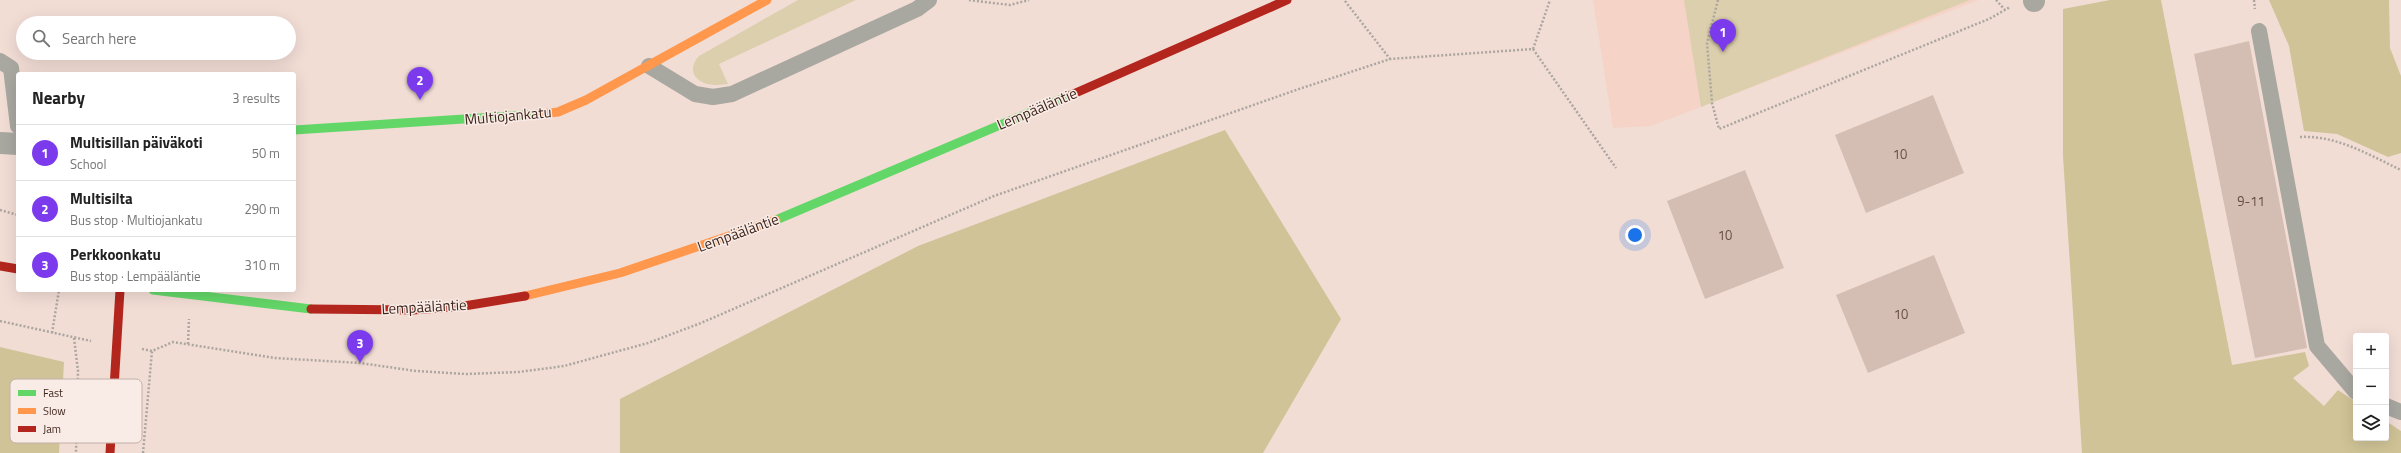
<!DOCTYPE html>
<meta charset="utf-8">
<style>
:root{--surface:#fff;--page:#f2f2f2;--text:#222;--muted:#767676;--line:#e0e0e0;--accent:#7c3aed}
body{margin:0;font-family:"Titillium Web",sans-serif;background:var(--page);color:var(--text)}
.controls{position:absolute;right:12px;bottom:12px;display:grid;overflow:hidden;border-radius:4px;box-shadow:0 4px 16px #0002}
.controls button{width:36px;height:36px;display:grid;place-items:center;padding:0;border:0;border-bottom:1px solid var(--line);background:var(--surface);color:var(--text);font:20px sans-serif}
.you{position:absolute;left:1635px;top:235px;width:14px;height:14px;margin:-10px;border:3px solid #fff;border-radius:50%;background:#1a73e8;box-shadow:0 0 0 6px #1a73e833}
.badge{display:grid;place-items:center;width:26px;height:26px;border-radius:50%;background:var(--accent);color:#fff;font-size:13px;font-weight:700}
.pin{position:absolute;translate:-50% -33px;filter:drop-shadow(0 1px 2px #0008)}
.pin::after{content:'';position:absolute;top:21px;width:14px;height:12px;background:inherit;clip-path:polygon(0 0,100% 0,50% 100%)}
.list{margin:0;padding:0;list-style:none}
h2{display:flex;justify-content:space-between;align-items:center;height:52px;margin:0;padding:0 16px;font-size:17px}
h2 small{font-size:13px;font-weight:400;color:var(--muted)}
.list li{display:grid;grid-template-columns:26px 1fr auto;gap:12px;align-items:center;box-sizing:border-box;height:56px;padding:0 16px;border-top:1px solid var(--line)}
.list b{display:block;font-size:15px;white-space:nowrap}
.list p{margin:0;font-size:13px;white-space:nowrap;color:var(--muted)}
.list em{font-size:13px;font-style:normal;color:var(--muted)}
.icon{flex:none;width:22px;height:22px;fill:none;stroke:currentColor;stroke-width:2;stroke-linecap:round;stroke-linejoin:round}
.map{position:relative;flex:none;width:2401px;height:453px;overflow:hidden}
.search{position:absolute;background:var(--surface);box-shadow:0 4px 16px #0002;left:16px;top:16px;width:280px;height:44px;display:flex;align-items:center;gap:10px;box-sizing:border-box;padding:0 14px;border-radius:22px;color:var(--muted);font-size:15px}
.panel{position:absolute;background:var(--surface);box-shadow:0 4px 16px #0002;left:16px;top:72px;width:280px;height:220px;border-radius:4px}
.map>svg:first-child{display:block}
</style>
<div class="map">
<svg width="2401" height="453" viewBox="0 0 2401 453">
<rect width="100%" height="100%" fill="#f2ddd5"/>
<path fill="#f5d3c6" d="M1593 0H1979L1651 126 1613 128Z"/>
<path fill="#dccfad" d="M798 0H856L719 64 728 84C720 85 709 86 702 82 690 76 691 64 699 56Z
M1684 0H1970L1701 107Z"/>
<path fill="#d0c397" d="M2110 0H2161L2232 365 2305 352 2309 366 2293 378 2324 406 2338 390 2356 402V438H2386V421L2401 431V453H2082L2063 156V9Z
M2269 0H2389L2390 48 2401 76V153L2388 157 2337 134 2304 131 2289 46Z
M1225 130 1341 319 1263 453H620V399L918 246Z
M0 347 64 362 59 453H0Z"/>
<path fill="#d4bdb3" d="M2249 41 2307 348 2255 358 2194 54Z
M1933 95 1964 173 1866 213 1835 135Z
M1745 170 1784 268 1705 299 1667 201Z
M1934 255 1965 333 1868 373 1836 295Z"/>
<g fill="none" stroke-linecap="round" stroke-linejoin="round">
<path stroke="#aba6a0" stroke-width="2.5" stroke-dasharray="2 2" stroke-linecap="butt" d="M969 0 1010 5 1029 0
M1718 0 1707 43 1712 103 1719 129 1989 19 2010 7
M1996 0 2005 10
M2254 0 2255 9
M1345 1 1390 59
M1533 49 1616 168
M2300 137C2337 135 2369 155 2401 170
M0 210 18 215
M0 321 91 341
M52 333 59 290
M74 338 78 371 76 453
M188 344 189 319
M142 349 152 351 173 342 275 358 360 363 416 371 466 374 519 372 564 366 648 343 701 323 994 196 1299 89 1390 59 1533 49 1550 0
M143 453 152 351"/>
<path stroke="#a8a7a0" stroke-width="16" d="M2259 31 2317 346 2356 392
M0 61 11 68 18 126
M649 66 695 94 713 97 732 94 917 9 929 0
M2386 406 2401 412"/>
<path stroke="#a8a7a0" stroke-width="22" d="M2034 0V1
M0 143 18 144"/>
<path stroke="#63d668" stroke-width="9" d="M294 130 541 114
M776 220 1071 95
M153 290 311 309"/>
<path stroke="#ff974d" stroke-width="9" d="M541 114 558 112 586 100 767 0
M525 296 620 273 776 220"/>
<path stroke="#b3261e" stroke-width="9" d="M1071 95 1287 0
M0 266 18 269
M311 309 413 310 464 306 525 296
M110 453 120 290"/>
</g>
<g text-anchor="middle" stroke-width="3" stroke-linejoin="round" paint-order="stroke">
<g font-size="13" fill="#644c42">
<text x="1900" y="159">10</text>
<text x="2251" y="206">9-11</text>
<text x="1725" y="240">10</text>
<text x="1901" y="319">10</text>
</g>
<g font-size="15" fill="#3f261d" stroke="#f9ebe6">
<text transform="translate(1037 109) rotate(-23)" y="5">Lempääläntie</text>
<text transform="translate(508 116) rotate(-5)" y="5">Multiojankatu</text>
<text transform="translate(738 233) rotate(-20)" y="5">Lempääläntie</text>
<text transform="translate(424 307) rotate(-3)" y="5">Lempääläntie</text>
</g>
</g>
<rect x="10" y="379" width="132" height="64" rx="6" fill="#f9ebe6" stroke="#c1b0aa" stroke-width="1"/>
<rect x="18" y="390" width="18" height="6" fill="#63d668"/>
<rect x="18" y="408" width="18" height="6" fill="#ff974d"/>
<rect x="18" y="426" width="18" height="6" fill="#b3261e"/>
<g font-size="11" fill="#3f261d">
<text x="43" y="397">Fast</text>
<text x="43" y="415">Slow</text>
<text x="43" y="433">Jam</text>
</g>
</svg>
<div class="controls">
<button>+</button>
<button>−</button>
<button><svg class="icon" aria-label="layers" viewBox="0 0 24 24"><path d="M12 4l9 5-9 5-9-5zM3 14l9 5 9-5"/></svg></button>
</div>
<div class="you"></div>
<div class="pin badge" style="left:1723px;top:52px">1</div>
<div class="pin badge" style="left:420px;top:100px">2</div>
<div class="pin badge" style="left:360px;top:363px">3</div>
<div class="search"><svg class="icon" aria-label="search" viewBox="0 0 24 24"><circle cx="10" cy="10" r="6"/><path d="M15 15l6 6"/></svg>Search here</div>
<section class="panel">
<h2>Nearby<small>3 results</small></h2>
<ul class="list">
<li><span class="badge">1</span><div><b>Multisillan päiväkoti</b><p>School</p></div><em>50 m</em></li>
<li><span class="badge">2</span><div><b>Multisilta</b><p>Bus stop · Multiojankatu</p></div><em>290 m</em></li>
<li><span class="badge">3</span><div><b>Perkkoonkatu</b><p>Bus stop · Lempääläntie</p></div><em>310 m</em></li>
</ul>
</section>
</div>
